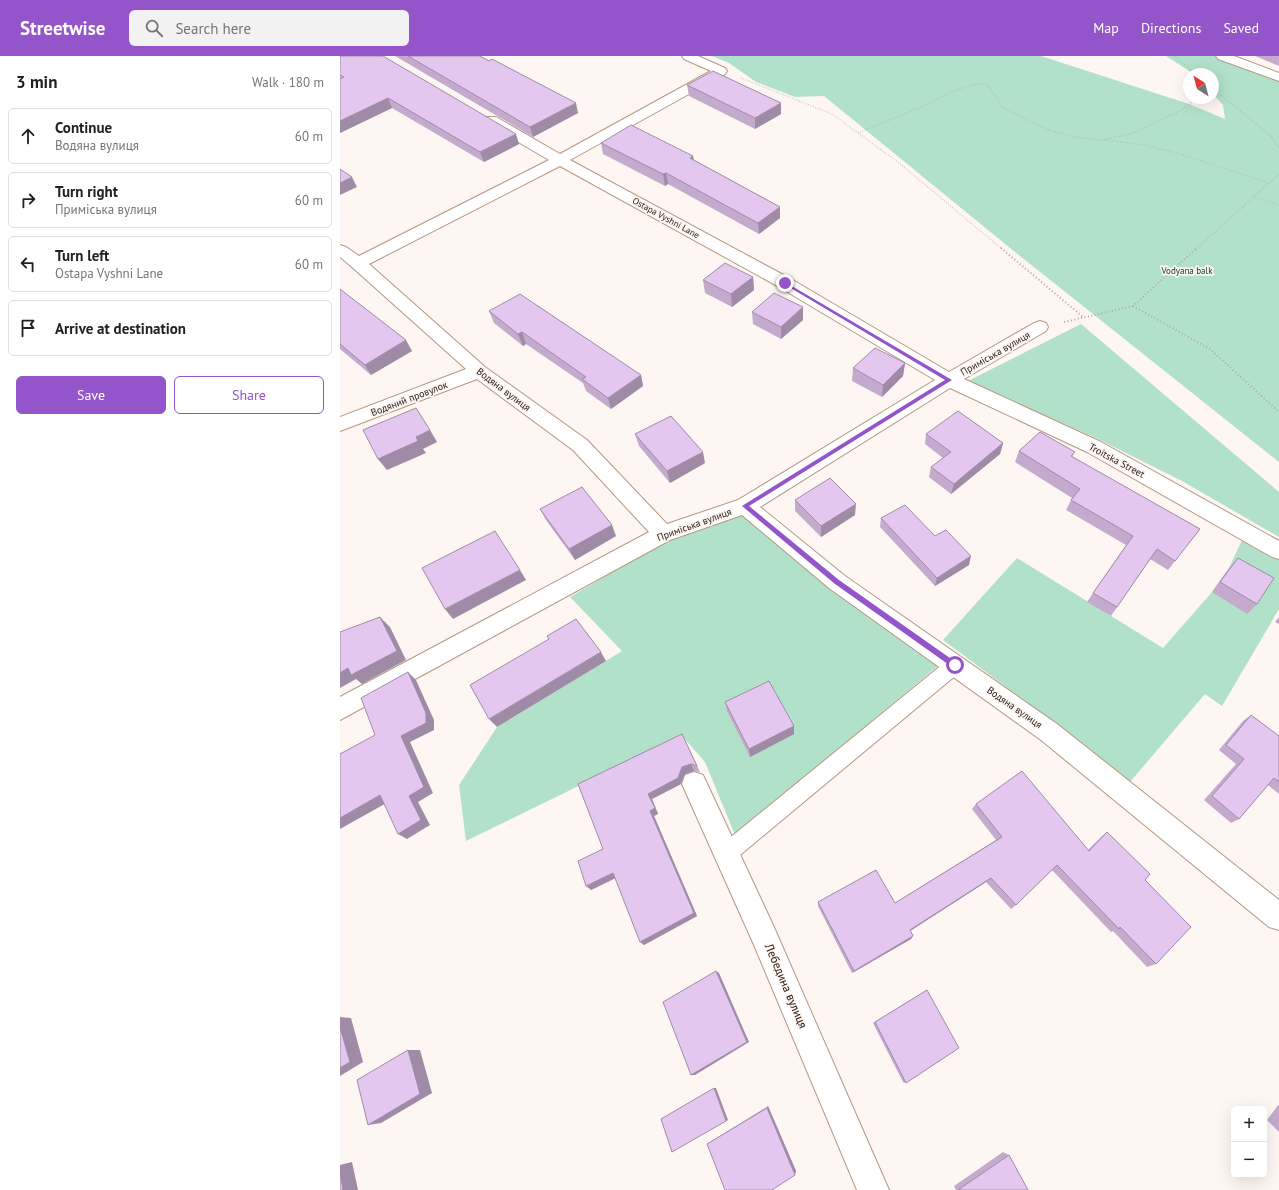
<!DOCTYPE html>
<meta charset="utf-8">
<style>
:root{--surface:#fff;--page:#f2f2f2;--text:#202124;--muted:#757577;--line:#e0e0e0;--accent:#9454ca}
body{margin:0;font-family:"PT Sans",sans-serif;background:var(--page);color:var(--text)}
.controls{position:absolute;right:12px;bottom:12px;display:grid;overflow:hidden;border-radius:6px;box-shadow:0 4px 16px #0002}
.controls button{width:36px;height:36px;display:grid;place-items:center;padding:0;border:0;border-bottom:1px solid var(--line);background:var(--surface);color:var(--text);font:20px sans-serif}
.compass{position:absolute;left:843px;top:12px;width:36px;height:36px;border-radius:50%;background:var(--surface);box-shadow:0 4px 16px #0002;rotate:324deg}
.stop{position:absolute;width:12px;height:12px;margin:-9px;border:3px solid #9454ca;border-radius:50%;background:#fff}
.stop.end{background:#9454ca;border-color:#fff;box-shadow:0 1px 4px #0008}
.list{margin:0;padding:0;list-style:none}
h2{display:flex;justify-content:space-between;align-items:center;height:52px;margin:0;padding:0 16px;font-size:17px}
h2 small{font-size:13px;font-weight:400;color:var(--muted)}
.list li{display:grid;grid-template-columns:26px 1fr auto;gap:12px;align-items:center;box-sizing:border-box;height:56px;margin:0 8px 8px;padding:0 8px;border:1px solid var(--line);border-radius:6px}
.list b{display:block;font-size:15px;white-space:nowrap}
.list p{margin:0;font-size:13px;white-space:nowrap;color:var(--muted)}
.list em{font-size:13px;font-style:normal;color:var(--muted)}
.actions{display:flex;gap:8px;padding:12px 16px}
.actions a{flex:1;padding:9px 0;border:1px solid var(--accent);border-radius:6px;text-align:center;font-size:14px;color:var(--accent)}
.actions .main{background:var(--accent);color:#fff}
.icon{flex:none;width:22px;height:22px;fill:none;stroke:currentColor;stroke-width:2;stroke-linecap:round;stroke-linejoin:round}
.map{position:relative;flex:none;width:939px;height:1134px;overflow:hidden}
header{display:flex;align-items:center;gap:24px;box-sizing:border-box;height:56px;padding:0 20px;background:var(--accent);color:#fff}
header strong{font-size:19px}
nav{display:flex;gap:22px;margin-inline-start:auto;font-size:14px}
.search{width:280px;height:36px;background:var(--page);display:flex;align-items:center;gap:10px;box-sizing:border-box;padding:0 14px;border-radius:6px;color:var(--muted);font-size:15px}
main{display:flex}
aside{flex:1;background:var(--surface)}
.map>svg:first-child{display:block}
</style>
<header>
<strong>Streetwise</strong>
<div class="search"><svg class="icon" aria-label="search" viewBox="0 0 24 24"><circle cx="10" cy="10" r="6"/><path d="M15 15l6 6"/></svg>Search here</div>
<nav><a>Map</a><a>Directions</a><a>Saved</a></nav>
</header>
<main>
<aside>
<h2>3 min<small>Walk · 180 m</small></h2>
<ul class="list">
<li><svg class="icon" aria-label="ahead" viewBox="0 0 24 24"><path d="M12 20V5M6 11l6-6 6 6"/></svg><div><b>Continue</b><p>Водяна вулиця</p></div><em>60 m</em></li>
<li><svg class="icon" aria-label="right" viewBox="0 0 24 24"><path d="M7 20v-9h11M14 6l5 5-5 5"/></svg><div><b>Turn right</b><p>Приміська вулиця</p></div><em>60 m</em></li>
<li><svg class="icon" aria-label="left" viewBox="0 0 24 24"><path d="M17 20v-9H6M10 6l-5 5 5 5"/></svg><div><b>Turn left</b><p>Ostapa Vyshni Lane</p></div><em>60 m</em></li>
<li><svg class="icon" aria-label="arrive" viewBox="0 0 24 24"><path d="M6 21V4h12l-3 4 3 4H6"/></svg><div><b>Arrive at destination</b></div></li>
</ul>
<div class="actions"><a class="main">Save</a><a>Share</a></div>
</aside>
<div class="map">
<svg width="939" height="1134" viewBox="0 0 939 1134">
<rect width="100%" height="100%" fill="#fdf6f2"/>
<path fill="#b2e1ca" d="M372 0H701L849 48 885 63 883 49 873 38V18H854L826 0H882L939 21V406L670 192 484 40 455 41 416 26 389 7Z
M741 268 939 436V481L842 425 756 382 628 325Z
M406 458 599 609 395 779 365 706 343 681 306 697 126 785 119 729 157 671 282 595 230 541 326 485Z
M903 482 939 503V553L882 650 865 638 790 726 718 670 603 584 677 502 823 592 872 536 889 512Z"/>
<g fill="none" stroke-linecap="round" stroke-linejoin="round">
<g stroke="#b59782" stroke-width="2">
<path id="service" d="M615 601 621 603 624 609 621 615 394 804 387 807 380 804 377 797 380 790 609 603Z"/>
</g>
<g stroke="#b59782" stroke-width="2">
<path id="minor" d="M342 0H358L385 12 387 15 385 18 230 104 451 223 609 316 694 267 700 265 706 267 708 271 706 275 624 323 761 386 939 485V503L932 501 747 396 610 332 420 451 505 520 717 668 939 844V874L929 871 701 684 489 532 402 459 330 484 0 664V641L309 476 233 394 137 323 0 375V361L126 313 12 211 0 201V189L6 191 19 200 209 104 146 67 144 64 146 61H156L220 98 371 15 344 3ZM220 110 439 231 595 324 398 444 327 468 247 384 145 311 29 208Z
M876 0H894L939 17V25L878 3Z
M354 716 363 719 433 869 549 1134H517L414 889 342 728 345 719Z"/>
</g>
<path stroke="#b0a8a2" stroke-width="1.5" stroke-dasharray="0.5 2" stroke-linecap="butt" d="M835 0 855 18
M401 22 492 58 518 77C539 68 560 60 581 51 602 42 623 27 647 28L662 51 706 73 735 81 762 84 793 77 842 54 857 42
M873 33 930 79 939 92
M518 77 559 107 662 193
M765 84 805 89 840 98 929 127
M913 141 939 149
M856 193 939 118"/>
<path stroke="#b0a8a2" stroke-width="2" stroke-dasharray="1 2.5" stroke-linecap="butt" d="M661 192 743 261
M793 250 870 293 939 356
M724 266 793 250 857 192"/>
<use href="#service" fill="#fff" fill-rule="evenodd"/>
<use href="#minor" fill="#fff" fill-rule="evenodd"/>
</g>
<path fill="#c4abce" d="M0 0 179 88 144 106 52 52 0 77Z
M55 0H140L238 57 193 81Z
M915 0H939V10Z
M347 29 441 58 415 73 349 40Z
M261 87 353 100 354 104 440 151V162L419 178 328 128 325 130 263 98Z
M413 221 414 234 392 251 365 237 363 224Z
M0 233 72 295 31 319 0 293Z
M463 251V264L441 283 413 268 412 256Z
M149 255 301 319 303 330 271 353 246 335 243 327 186 288 183 290 154 267Z
M565 307 563 320 542 341 512 325 513 312Z
M295 378 365 407 330 427 299 390Z
M586 378 663 387 660 398 611 438 589 421 591 411 603 402 585 388Z
M679 395 735 396 732 401 860 473 828 514 810 503 771 560 747 546 753 537 786 489 726 454 732 442 675 406Z
M455 444 515 459 481 481 455 455Z
M200 453 276 480 235 504 206 464Z
M541 462 595 480 629 509 595 530 540 471Z
M898 502 917 548 907 558 872 536 889 512Z
M939 561V568L935 566Z
M385 646 454 678 410 701 387 655Z
M911 659 939 680V738L928 729 899 763 891 767 864 744 896 708 879 694 903 665Z
M342 678 360 716 354 715 345 718 341 728 312 743 318 758 314 760 357 860 304 889 275 822 251 834 263 793Z
M636 748 748 794 761 781 767 776 805 824 816 908 807 911 773 875 771 876 712 814 676 849 671 853 646 826 570 875 571 883 512 917 478 850V846L555 847 656 784 632 753Z
M587 934 566 1027 563 1026 533 967Z
M939 1048V1076L927 1064Z
M428 1050 456 1115 367 1088 370 1086Z
M663 1096 669 1099 688 1134H616L614 1130Z"/>
<path fill="#a08ba7" d="M48 42 52 52 0 77V65Z
M236 47 238 57 193 81 190 71Z
M441 47V58L415 73V62Z
M176 78 179 88 144 106 140 96Z
M353 100 355 112 350 102Z
M326 117 328 128 325 130 323 118Z
M12 121 17 131 0 139V127Z
M440 151V162L419 178 418 167Z
M413 221 414 234 392 251 391 238Z
M463 251V264L441 283V271Z
M182 276 186 288 183 290 178 278Z
M66 284 72 295 31 319 25 309Z
M565 307 563 320 542 341 543 329Z
M301 319 303 330 271 353 268 342Z
M90 374 97 386 83 393 86 397 47 414 38 403 76 381Z
M663 387 660 398 611 438 614 428Z
M363 396 365 407 330 427 327 415Z
M516 448 515 459 481 481V470Z
M272 469 276 480 235 504 229 493Z
M631 500 629 509 595 530 597 522Z
M180 514 186 524 113 563 105 553Z
M40 561 50 571 66 604 22 628 16 623 0 632V617Z
M261 596 266 605 157 671 149 663Z
M68 616 76 624 94 664V674L70 686 93 737 78 746 90 769 67 783 58 778 69 740 61 680Z
M454 670V678L410 701 409 693Z
M351 708 354 715 345 718 341 728 312 743 318 758 314 760 357 860 304 889 300 886 310 755 308 738 342 711Z
M40 739 50 745 0 773V762Z
M273 817 278 821 251 834 246 830Z
M651 822 646 826 567 877 570 874Z
M573 880 571 883 512 917 514 915Z
M376 915 379 917 409 986 355 1019H351Z
M0 961 11 962 23 1006 0 1020Z
M68 994H80L92 1037 41 1067 28 1069Z
M374 1032H376L388 1064 386 1065Z
M428 1050 456 1115 455 1119 427 1052Z
M12 1106 18 1134H3L0 1117V1109Z"/>
<path fill="#e4c7ef" stroke="#a08ba7" d="M0 0H43L176 78 140 96 48 42 0 65V23L4 21 0 19Z
M68 0H140L149 5 152 3 236 47 190 71Z
M373 15 441 47 415 62 347 29Z
M291 69 353 100 350 102 440 151 418 167 326 117 323 118 261 87Z
M0 113 12 121 0 127Z
M385 207 413 221 391 238 363 224Z
M0 233 66 284 25 309 0 288Z
M434 237 463 251 441 271 412 256Z
M180 238 301 319 268 342 242 323 246 321 182 276 178 278 149 255Z
M535 292 565 307 543 329 513 312Z
M76 352 90 374 76 381 78 385 38 403 23 374Z
M618 355 663 387 614 428 591 411 611 396 586 378Z
M331 360 363 396 327 415 295 378Z
M700 376 735 396 731 400 860 473 835 505 817 493 777 551 753 537 793 480 731 444 740 433 679 395Z
M490 422 516 448 481 470 455 444Z
M242 431 272 469 229 493 200 453Z
M565 449 595 480 606 474 631 500 597 522 541 462Z
M155 475 180 514 105 553 82 512Z
M898 502 934 522 917 548 880 526Z
M40 561 57 595 11 619 8 612 0 617V576Z
M236 563 261 596 149 663 130 629 209 583 207 580Z
M68 616 86 657V667L61 680 84 731 69 740 81 764 58 778 40 739 0 762V698L35 679 21 642Z
M429 625 454 670 409 693 385 646Z
M911 659 939 680V726L934 722 899 763 872 740 904 703 886 689Z
M342 678 357 710 351 708 342 711 338 722 308 738 315 752 310 755 354 857 300 886 273 817 246 830 238 805 263 793 238 728Z
M682 715 749 795 767 776 810 818 805 824 851 871 816 908 780 871 779 873 717 809 676 849 651 822 570 874 573 880 514 915 478 846 536 814 555 847 662 781 636 748Z
M376 915 407 986 351 1019 323 946Z
M587 934 619 992 566 1027 535 966Z
M0 971 10 1006 0 1012Z
M68 994 80 1038 28 1069 17 1024Z
M374 1032 386 1065 332 1096 321 1063Z
M427 1052 455 1119 432 1134H385L367 1088Z
M669 1099 688 1134H618Z
M0 1117 3 1134H0Z"/>
<path fill="#9454ca" d="M445 226 612 324 409 450 499 524 617 607V611H612L495 528 402 450 605 324 444 228Z"/>
<g text-anchor="middle" stroke-width="3.5" stroke-linejoin="round" paint-order="stroke">
<g font-size="9" fill="#2c2118" stroke="#fdf6f2">
<text transform="translate(326 162) rotate(29)" y="3">Ostapa Vyshni Lane</text>
</g>
<g font-size="9" fill="#063222" stroke="#fdf6f2">
<text x="847" y="218">Vodyana balk</text>
</g>
<g font-size="10" fill="#2c2118" stroke="#fdf6f2">
<text transform="translate(655 297) rotate(-30)" y="4">Приміська вулиця</text>
<text transform="translate(164 333) rotate(37)" y="4">Водяна вулиця</text>
<text transform="translate(69 342) rotate(-21)" y="4">Водяний провулок</text>
<text transform="translate(777 404) rotate(28)" y="4">Troitska Street</text>
<text transform="translate(354 468) rotate(-20)" y="4">Приміська вулиця</text>
<text transform="translate(675 651) rotate(35)" y="4">Водяна вулиця</text>
</g>
<g font-size="12" fill="#2c2118" stroke="#fdf6f2">
<text transform="translate(446 930) rotate(67)" y="4">Лебедина вулиця</text>
</g>
</g>
</svg>
<div class="controls">
<button>+</button>
<button>−</button>
</div>
<svg class="compass" viewBox="-18 -18 36 36"><path d="M0-13l5 13h-10z" fill="#e53935"/><path d="M0 13l5-13h-10z" fill="#757577"/></svg>
<div class="stop" style="left:615px;top:609px"></div>
<div class="stop end" style="left:445px;top:227px"></div>
</div>
</main>
